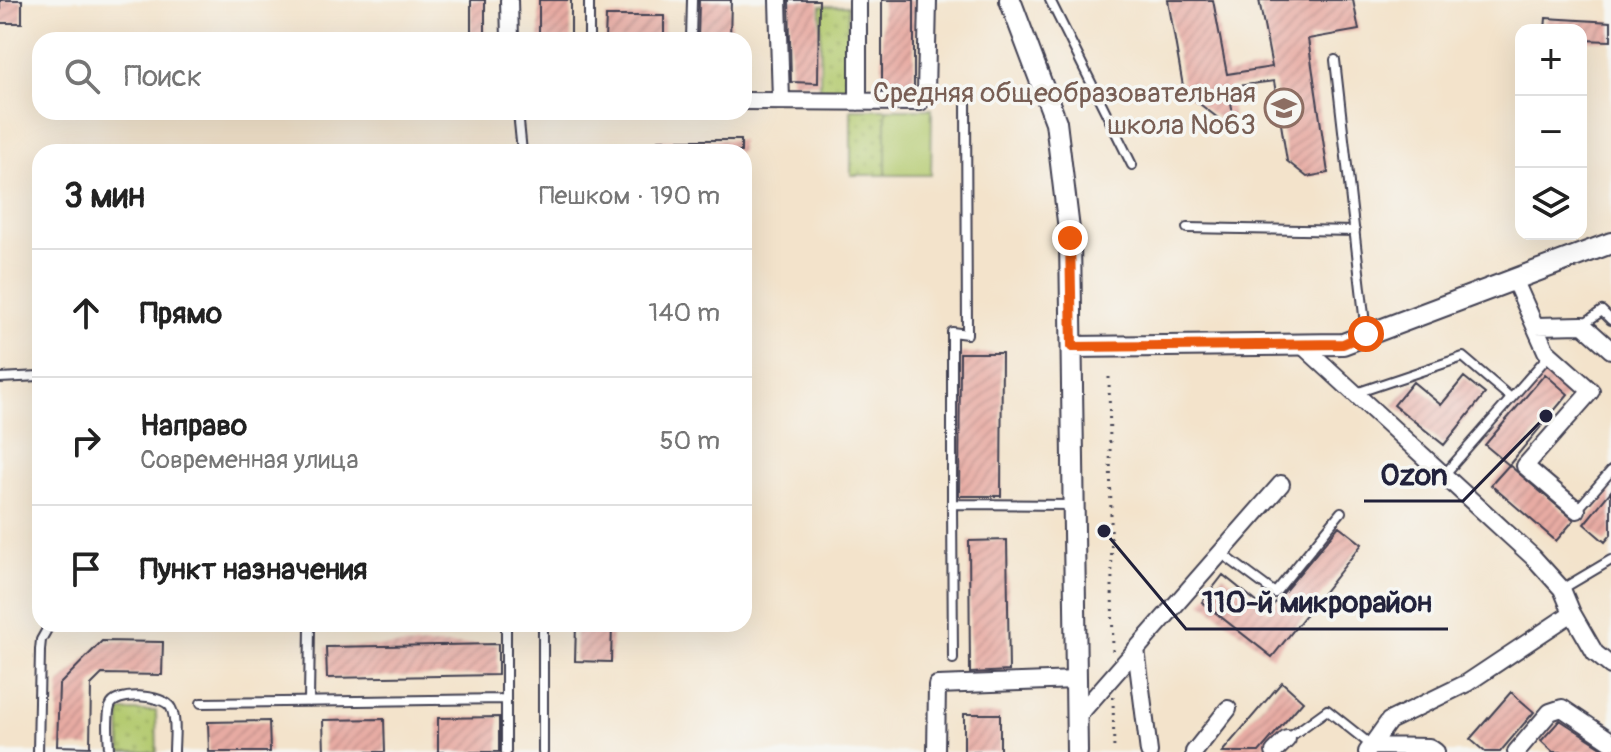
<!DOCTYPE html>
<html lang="ru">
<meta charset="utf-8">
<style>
:root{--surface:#fff;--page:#f2f2f2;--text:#222;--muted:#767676;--line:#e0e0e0}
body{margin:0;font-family:Pangolin,sans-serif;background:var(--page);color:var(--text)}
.controls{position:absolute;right:24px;top:24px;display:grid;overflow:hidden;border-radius:16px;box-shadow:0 8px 32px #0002}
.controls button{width:72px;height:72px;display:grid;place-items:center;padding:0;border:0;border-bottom:2px solid var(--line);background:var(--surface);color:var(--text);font:40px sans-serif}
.stop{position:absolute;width:24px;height:24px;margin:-18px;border:6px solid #ea580c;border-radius:50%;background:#fff}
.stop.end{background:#ea580c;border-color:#fff;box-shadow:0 2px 8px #0008}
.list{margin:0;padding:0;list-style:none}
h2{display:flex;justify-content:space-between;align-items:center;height:104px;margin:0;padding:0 32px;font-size:34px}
h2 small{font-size:26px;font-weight:400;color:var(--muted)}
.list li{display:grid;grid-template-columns:52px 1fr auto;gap:24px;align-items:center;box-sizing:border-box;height:128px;padding:0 32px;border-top:2px solid var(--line)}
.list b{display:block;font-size:30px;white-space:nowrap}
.list p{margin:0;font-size:26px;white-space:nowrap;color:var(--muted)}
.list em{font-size:26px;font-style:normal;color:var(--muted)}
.icon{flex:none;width:44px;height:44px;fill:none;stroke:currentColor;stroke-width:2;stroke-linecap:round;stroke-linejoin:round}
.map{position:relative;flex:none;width:1611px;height:752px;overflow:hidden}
.search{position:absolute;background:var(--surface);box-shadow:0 8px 32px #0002;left:32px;top:32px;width:720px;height:88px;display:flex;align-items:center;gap:20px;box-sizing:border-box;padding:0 28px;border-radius:24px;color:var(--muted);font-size:30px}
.panel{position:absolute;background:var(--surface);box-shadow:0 8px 32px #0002;left:32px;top:144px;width:720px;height:488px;border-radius:24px}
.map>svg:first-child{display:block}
</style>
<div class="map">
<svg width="1611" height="752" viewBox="0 0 1611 752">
<defs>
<pattern id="green-dots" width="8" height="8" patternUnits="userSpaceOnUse" patternTransform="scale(2)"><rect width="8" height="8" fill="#b2c96d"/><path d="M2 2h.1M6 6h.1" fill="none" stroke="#99ac5f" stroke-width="1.8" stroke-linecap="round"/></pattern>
<pattern id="building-hatch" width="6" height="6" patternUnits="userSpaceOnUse" patternTransform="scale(2)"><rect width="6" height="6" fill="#e7aba3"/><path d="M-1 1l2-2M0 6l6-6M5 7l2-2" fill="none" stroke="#c6938d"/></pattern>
</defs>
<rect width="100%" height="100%" fill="#f6f6f2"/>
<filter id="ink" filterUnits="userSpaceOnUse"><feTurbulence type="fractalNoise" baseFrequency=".0125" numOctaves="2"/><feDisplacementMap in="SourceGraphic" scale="16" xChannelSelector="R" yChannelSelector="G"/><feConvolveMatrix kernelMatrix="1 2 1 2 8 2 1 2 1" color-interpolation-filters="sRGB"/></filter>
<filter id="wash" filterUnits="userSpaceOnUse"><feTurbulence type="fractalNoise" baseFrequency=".006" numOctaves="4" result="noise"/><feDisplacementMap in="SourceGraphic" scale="32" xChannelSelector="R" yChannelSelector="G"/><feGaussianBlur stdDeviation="1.8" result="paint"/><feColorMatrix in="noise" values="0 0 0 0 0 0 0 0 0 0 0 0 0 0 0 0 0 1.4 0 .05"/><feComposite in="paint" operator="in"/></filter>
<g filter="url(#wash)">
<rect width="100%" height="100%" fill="#f3e3cb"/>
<path fill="url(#green-dots)" stroke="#6a7654" stroke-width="2" d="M821 6H848L847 90H820Z
M851 109H886V175H851Z
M120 711H156L157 752H121Z"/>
<path fill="#b2c96d" stroke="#6a7654" stroke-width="2" d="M886 109H932L931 175H886Z"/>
<g id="blocks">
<path fill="url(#building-hatch)" d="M0 0H22V23H0Z
M471 0H485V40H471Z
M539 0H571V40H539Z
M699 0H731L730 40H698Z
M789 0H819L818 83 791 82Z
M882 0H914V91H882Z
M1168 0H1213L1227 74 1272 67 1259 0H1353L1359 30 1308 39 1328 173 1307 177 1287 161 1274 81 1229 87 1235 131 1184 92Z
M606 16H664V40H605Z
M1546 18 1611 22V41L1581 40V30H1545Z
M658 140H741V152H658Z
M960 353H1002L1001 496H959Z
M1545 374 1568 394 1509 465 1485 445Z
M1464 377 1485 394 1444 445 1394 405 1413 382 1441 405Z
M1509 465 1574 520 1556 541 1491 485Z
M1611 491V535L1605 542 1584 524Z
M1339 526 1362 544 1272 657 1202 602 1223 575 1268 611Z
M1007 540 1009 671 970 673 969 541Z
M576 624H612L611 662 575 661Z
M102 641 163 642 162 675 102 674 91 685 90 747 57 746 59 685Z
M498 644V675L327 678 326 647Z
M1282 682 1303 701 1259 752H1222Z
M1511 692 1534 712 1500 752H1485L1470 739Z
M964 714H1000V752H964Z
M499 717V752H438V718Z
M384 719 385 752H324L323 720Z
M1560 720 1606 750 1607 752H1553L1541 741Z
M269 721 270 752H209L208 722Z"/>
</g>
</g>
<g filter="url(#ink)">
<use href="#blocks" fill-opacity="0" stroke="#413f51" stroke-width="2"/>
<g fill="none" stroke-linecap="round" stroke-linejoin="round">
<g stroke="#413f51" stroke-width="12">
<path id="service" d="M589 0V40
M1050 0 1132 165
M691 40 692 0
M1335 60 1366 333
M518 112 522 152
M1187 228 1355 231
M1583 324 1602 311 1611 320
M0 378 40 376
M1356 393 1463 357 1511 398
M1444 475 1550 354
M952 504V332L967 334 966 97
M1577 510 1611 471
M1221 553 1275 593 1341 512
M1562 589 1611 560
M953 659 952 504 1074 505
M309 702 310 624
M201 703 506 699
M1287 739 1327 710 1371 745
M38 752 40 650 41 640 50 624
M109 752C109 739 106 720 110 707 114 691 164 694 171 708 177 719 174 739 174 752
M506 752V624
M543 752V624"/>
</g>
<g stroke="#413f51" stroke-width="20">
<path id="minor" d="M509 0 510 40
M778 0 781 101
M858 0V102
M744 101 920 102 926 93 928 0
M1514 279 1546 351 1591 391 1525 466 1577 510
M1535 326 1583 325 1611 350
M1301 344 1533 557 1562 589 1572 613 1467 683 1389 721 1367 752
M1572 613 1595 653 1611 666
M1136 649 1149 752
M1077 717 1281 484
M1372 746 1429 747 1436 752
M936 752 937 685 1076 680
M1194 752 1228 709
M1274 752 1287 739
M1516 752 1550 712 1562 708 1611 741"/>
</g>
<g stroke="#413f51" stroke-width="24">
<path id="tertiary" d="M1010 0 1056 122 1070 238 1077 752
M1072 347 1343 344 1611 243"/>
</g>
<path stroke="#413f51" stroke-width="3" stroke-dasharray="2 6" stroke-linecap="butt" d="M1109 377 1113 653
M1113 697 1114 752"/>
<use href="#service" stroke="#fff" stroke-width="8"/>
<use href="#minor" stroke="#fff" stroke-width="16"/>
<use href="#tertiary" stroke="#fff" stroke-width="20"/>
</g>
</g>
<g fill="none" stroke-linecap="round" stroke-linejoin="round" filter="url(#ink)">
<path stroke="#ea580c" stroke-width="10" d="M1070 238 1072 347 1343 344 1366 334"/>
</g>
<defs>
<g id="school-ring" transform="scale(2)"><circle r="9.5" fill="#f6f6f2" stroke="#8d6e63" stroke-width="1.5"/><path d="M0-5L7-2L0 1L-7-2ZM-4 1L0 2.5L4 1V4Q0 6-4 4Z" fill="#8d6e63"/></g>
</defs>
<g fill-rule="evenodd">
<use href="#school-ring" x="1284" y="108"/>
</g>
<g text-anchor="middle" stroke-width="7" stroke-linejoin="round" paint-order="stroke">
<g font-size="28" fill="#785e54" stroke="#f6f6f2" text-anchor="end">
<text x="1256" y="102">Средняя общеобразовательная<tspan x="1256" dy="32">школа №63</tspan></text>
</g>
</g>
<path fill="none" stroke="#22223b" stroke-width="3" d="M1546 416L1463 501H1364M1104 531L1186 629H1448"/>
<g fill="#22223b" stroke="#f6f6f2" stroke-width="3">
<circle cx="1546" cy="416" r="8"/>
<circle cx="1104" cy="531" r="8"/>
</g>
<g font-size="30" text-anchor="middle" font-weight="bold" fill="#22223b" stroke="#f6f6f2" stroke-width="7" stroke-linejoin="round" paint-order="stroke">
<text x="1414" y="485">Ozon</text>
<text x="1317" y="612">110-й микрорайон</text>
</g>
</svg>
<div class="controls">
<button>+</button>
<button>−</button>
<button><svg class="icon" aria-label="layers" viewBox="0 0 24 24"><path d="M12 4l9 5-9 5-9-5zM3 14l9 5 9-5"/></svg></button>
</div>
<div class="stop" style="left:1366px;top:334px"></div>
<div class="stop end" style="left:1070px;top:238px"></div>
<div class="search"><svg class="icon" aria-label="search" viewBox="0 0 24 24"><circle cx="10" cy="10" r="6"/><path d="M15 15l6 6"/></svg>Поиск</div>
<section class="panel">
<h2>3 мин<small>Пешком · 190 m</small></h2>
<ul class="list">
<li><svg class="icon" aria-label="ahead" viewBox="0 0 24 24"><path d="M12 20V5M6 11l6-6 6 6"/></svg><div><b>Прямо</b></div><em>140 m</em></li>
<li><svg class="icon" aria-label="right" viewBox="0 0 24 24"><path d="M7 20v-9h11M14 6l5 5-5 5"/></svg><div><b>Направо</b><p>Современная улица</p></div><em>50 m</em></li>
<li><svg class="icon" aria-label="arrive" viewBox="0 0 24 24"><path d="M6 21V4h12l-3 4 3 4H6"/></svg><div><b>Пункт назначения</b></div></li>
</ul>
</section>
</div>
